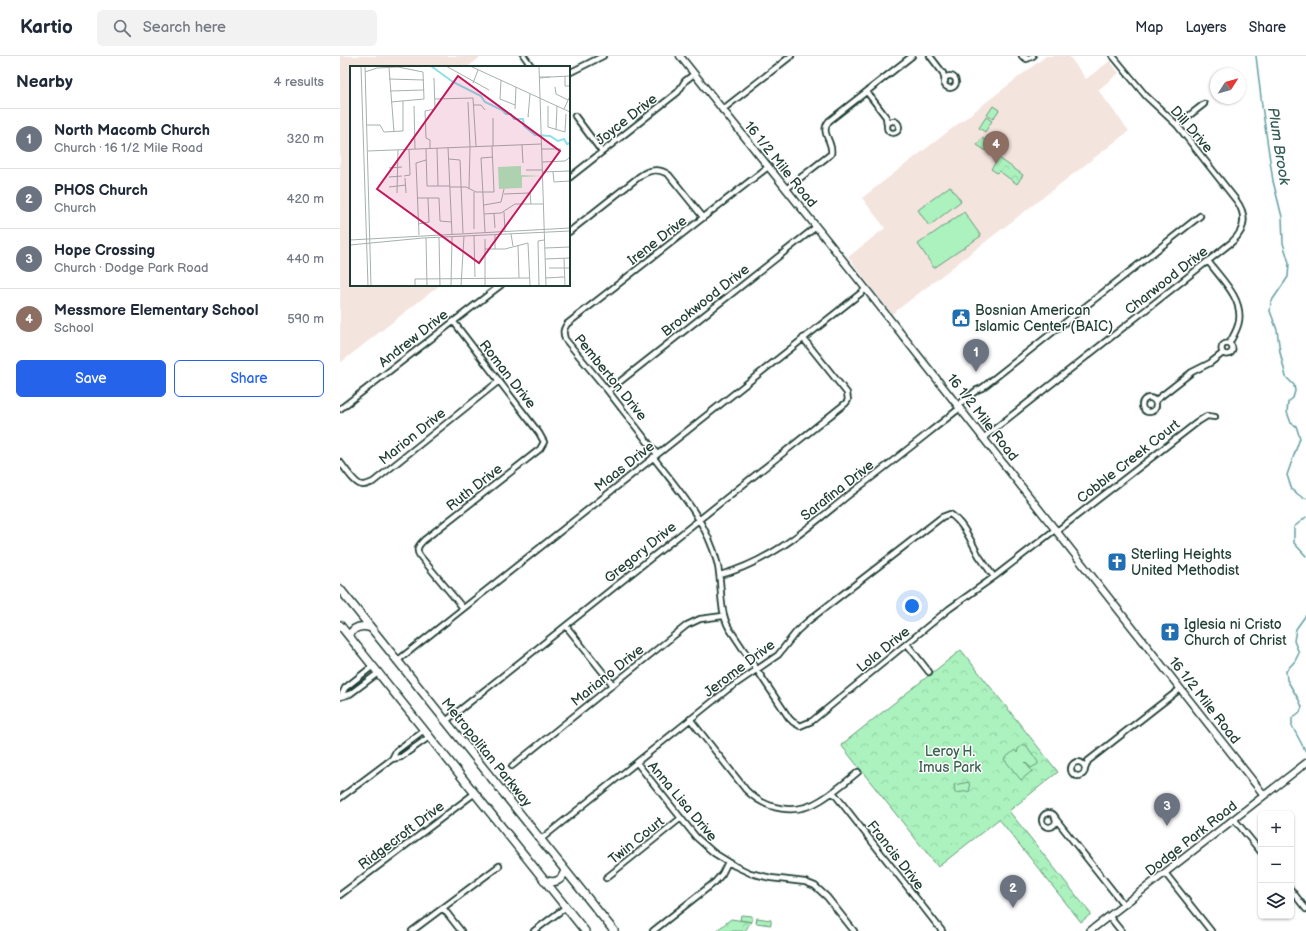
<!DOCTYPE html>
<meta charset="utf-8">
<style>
:root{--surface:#fff;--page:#f2f2f3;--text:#1f2937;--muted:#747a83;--line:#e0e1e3;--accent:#2563eb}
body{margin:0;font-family:"Balsamiq Sans",sans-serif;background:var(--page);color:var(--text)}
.controls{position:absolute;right:12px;bottom:12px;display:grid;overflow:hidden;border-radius:6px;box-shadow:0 1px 3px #0004}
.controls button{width:36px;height:36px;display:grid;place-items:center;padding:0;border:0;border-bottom:1px solid var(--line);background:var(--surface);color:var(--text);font:20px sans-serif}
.compass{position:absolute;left:870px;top:12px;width:36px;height:36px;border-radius:50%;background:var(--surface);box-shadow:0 1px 3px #0004;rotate:54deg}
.you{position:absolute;left:572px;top:550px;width:14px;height:14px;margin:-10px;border:3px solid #fff;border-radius:50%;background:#1a73e8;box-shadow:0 0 0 6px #1a73e833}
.badge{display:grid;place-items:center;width:26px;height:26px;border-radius:50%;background:var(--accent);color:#fff;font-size:13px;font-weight:700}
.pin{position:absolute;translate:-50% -33px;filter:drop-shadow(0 1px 2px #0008)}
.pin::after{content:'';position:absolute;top:21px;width:14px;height:12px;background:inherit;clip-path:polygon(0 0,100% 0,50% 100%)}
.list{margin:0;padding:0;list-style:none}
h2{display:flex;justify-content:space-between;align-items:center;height:52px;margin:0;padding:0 16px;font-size:17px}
h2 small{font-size:13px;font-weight:400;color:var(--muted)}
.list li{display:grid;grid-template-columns:26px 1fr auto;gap:12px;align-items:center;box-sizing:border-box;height:60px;padding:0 16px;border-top:1px solid var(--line)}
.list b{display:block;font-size:15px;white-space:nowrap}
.list p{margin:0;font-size:13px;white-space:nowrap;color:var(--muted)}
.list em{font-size:13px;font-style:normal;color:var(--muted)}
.actions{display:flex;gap:8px;padding:12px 16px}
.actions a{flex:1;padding:9px 0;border:1px solid var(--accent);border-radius:6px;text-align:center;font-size:14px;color:var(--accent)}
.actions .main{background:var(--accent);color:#fff}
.icon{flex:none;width:22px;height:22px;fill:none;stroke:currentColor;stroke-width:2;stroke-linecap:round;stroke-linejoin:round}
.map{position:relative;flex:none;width:966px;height:875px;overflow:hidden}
header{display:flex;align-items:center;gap:24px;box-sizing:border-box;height:56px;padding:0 20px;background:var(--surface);border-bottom:1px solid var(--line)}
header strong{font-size:19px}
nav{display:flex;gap:22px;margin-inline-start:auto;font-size:14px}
.search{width:280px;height:36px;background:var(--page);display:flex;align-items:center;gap:10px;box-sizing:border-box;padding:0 14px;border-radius:6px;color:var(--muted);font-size:15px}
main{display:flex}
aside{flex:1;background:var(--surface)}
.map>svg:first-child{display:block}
</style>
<header>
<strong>Kartio</strong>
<div class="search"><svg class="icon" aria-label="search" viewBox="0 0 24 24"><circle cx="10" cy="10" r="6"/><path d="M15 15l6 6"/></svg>Search here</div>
<nav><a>Map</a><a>Layers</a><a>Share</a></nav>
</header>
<main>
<aside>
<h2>Nearby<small>4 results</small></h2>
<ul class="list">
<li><span class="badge" style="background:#6b7280">1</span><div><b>North Macomb Church</b><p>Church · 16 1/2 Mile Road</p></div><em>320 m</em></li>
<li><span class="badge" style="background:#6b7280">2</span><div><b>PHOS Church</b><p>Church</p></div><em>420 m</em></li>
<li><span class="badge" style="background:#6b7280">3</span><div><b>Hope Crossing</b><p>Church · Dodge Park Road</p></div><em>440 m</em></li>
<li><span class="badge" style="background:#8d6e63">4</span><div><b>Messmore Elementary School</b><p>School</p></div><em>590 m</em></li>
</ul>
<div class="actions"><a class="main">Save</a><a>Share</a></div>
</aside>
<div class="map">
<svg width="966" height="875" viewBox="0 0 966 875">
<defs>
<pattern id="forest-crowns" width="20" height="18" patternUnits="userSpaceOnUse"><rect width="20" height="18" fill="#abf2be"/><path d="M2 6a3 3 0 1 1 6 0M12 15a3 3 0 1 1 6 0" fill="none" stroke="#93d0a4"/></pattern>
</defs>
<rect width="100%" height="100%" fill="#fff"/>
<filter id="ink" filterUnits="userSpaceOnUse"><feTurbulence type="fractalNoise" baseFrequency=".025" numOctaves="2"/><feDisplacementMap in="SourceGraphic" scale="8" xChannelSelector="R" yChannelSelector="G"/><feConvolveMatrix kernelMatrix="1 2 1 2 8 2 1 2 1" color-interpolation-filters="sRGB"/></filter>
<g filter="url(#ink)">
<path fill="#f4e4de" d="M0 0H142L128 11H11V229H100L0 307Z
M706 0H729L746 23 770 5 779 17 758 34 789 75 552 258 508 201 545 172 522 142Z"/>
<path fill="url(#forest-crowns)" stroke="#659879" d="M653 50 659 54 653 63 647 59Z
M646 61 652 65 645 76 639 72Z
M642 82 653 89 648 96 637 89Z
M659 102 683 119 677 128 659 115 657 117 651 113Z
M621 594 718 716 669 755 751 858 741 866 659 763 598 811 501 689Z
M417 862 431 864V869L416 867Z
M391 863 411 866 405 875H376Z"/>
<path fill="#abf2be" stroke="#659879" d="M610 130 621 145 589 170 578 154Z
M624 156 641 180 594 212 578 188Z
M683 689H686L698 706V708L691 712 685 706 692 715 681 724 664 703 675 694 677 697 678 693Z
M629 726 630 735 615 737 614 729Z
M401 859 412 860V866L400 864Z"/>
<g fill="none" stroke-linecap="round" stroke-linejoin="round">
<path stroke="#629ea1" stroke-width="1.5" d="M916 0 922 50 933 125 942 161 943 187 949 207 948 221 931 246 930 255 937 274 940 296 946 321 954 329 955 335 953 342 948 346 947 356 951 367 956 370 960 382 947 419 952 434 963 442H966
M966 461 954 471V487L966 500
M966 559 956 573 954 585 959 597 955 605 946 615 947 624 959 644 962 651 960 656 952 662V670L966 696"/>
<g stroke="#1f3d34" stroke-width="8">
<path id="street" d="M184 0 192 11
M590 0 603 17 605 25
M682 0 687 3 693 0
M229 17 263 0
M604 26a6 6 0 1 1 12 0a6 6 0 1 1-12 0Z
M527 36 546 61 547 69
M382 54 451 0
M235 60 262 96
M547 71a6 6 0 1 1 12 0a6 6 0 1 1-12 0Z
M837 69 864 48
M229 122 338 36 345 25 354 18
M446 133 491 98C494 86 479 77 489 65L572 0
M229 176 300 120C310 113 319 112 329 119L363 161
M868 205C880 222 903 242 899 265 898 273 893 280 889 288
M113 265 199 377 204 386 200 393 84 484C79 489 75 493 80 500L123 552
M881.5 293a5.5 5.5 0 1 1 11 0a5.5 5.5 0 1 1-11 0Z
M268 335 476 171
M802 349a7 7 0 1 1 14 0a7 7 0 1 1-14 0Z
M815 345 852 316 870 307 883 297
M618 349 637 334 642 332 860 160
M0 353 161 229
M643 382 892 186C906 173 907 159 896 144L837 69 806 40 773 0
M317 398 268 335 225 283C223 276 223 274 227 268L428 111
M313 401C338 433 367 466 377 506 383 528 378 552 389 572L449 662 453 666 460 670 472 665 609 553 654 521 716 473
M0 406C5 412 16 430 23 429 27 429 30 427 33 426L159 325
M717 475 859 365 867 360 875 361
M380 519C432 505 469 471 510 438 547 410 583 381 620 352
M226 570 273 629
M567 588 589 616
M57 605 526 233
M1 640 5 632 33 610
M0 641 10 638 38 617
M350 663 406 734C426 754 456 760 481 744 494 736 506 726 518 716
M106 665 506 347 508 344 507 337 463 282
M52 703 56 695 84 674
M731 713a7 7 0 1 1 14 0a7 7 0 1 1-14 0Z
M297 707 356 781 374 797 395 810 410 817 431 822 465 826 475 830 487 841 514 875
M172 710 347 569 360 563 383 560
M745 713 748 705 840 633
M493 736 602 875
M0 742 52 703 61 701 89 681
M702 764a7 7 0 1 1 14 0a7 7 0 1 1-14 0Z
M715 762 784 849
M894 763 921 796
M200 784 387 634 438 599 457 575 468 565 602 461 610 458C623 466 632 487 639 500 644 507 649 514 654 521
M825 817 871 875
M266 822 341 762
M951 834 966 853
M0 839 135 737
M103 852 121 875
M769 860 781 875
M72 875 159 810
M194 875 226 851
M313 875 375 826 382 818 388 806"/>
</g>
<g stroke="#1f3d34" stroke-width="9">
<path id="secondary" d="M340 0 526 233 924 739
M750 875 966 707"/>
</g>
<g stroke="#1f3d34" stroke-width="10">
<path id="primary" d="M0 533 274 875
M0 569 245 875
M9 580C14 570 22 569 31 572
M204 824C215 828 222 825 225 814"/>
</g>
<use href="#street" stroke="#fff" stroke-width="4.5"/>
<use href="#secondary" stroke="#fff" stroke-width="6"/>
<use href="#primary" stroke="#fff" stroke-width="7"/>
</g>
</g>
<defs>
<g id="civic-square" transform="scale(1)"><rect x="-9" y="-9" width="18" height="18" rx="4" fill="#1f6fb2" stroke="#fff"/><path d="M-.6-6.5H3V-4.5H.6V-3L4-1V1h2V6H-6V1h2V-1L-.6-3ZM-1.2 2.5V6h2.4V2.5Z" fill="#fff"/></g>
<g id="church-square" transform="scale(1)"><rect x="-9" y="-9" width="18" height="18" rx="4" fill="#1f6fb2" stroke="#fff"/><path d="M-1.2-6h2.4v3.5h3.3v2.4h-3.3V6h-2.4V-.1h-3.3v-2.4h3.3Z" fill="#fff"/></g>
</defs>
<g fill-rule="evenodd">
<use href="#civic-square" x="621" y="262"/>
<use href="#church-square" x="777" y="506"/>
<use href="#church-square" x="830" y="576"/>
</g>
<g text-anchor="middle" stroke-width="3" stroke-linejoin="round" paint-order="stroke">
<g font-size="14" fill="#1f3d34" stroke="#fff">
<text transform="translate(286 63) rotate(-38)" y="5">Joyce Drive</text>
<text transform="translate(852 73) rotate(49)" y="5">Dill Drive</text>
<text transform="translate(441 108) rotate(51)" y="5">16 1/2 Mile Road</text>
<text transform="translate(317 184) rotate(-38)" y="5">Irene Drive</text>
<text transform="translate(826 224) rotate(-38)" y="5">Charwood Drive</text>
<text transform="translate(365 244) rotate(-38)" y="5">Brookwood Drive</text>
<text transform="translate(73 282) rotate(-38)" y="5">Andrew Drive</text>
<text transform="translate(168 318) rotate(52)" y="5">Roman Drive</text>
<text transform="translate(271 321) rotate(51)" y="5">Pemberton Drive</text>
<text transform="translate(643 361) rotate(52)" y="5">16 1/2 Mile Road</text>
<text transform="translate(72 380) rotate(-39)" y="5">Marion Drive</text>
<text transform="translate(788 405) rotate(-38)" y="5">Cobble Creek Court</text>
<text transform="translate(284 410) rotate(-38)" y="5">Maas Drive</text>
<text transform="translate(134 431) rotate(-38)" y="5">Ruth Drive</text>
<text transform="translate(497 434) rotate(-38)" y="5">Sarafina Drive</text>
<text transform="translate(300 496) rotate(-39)" y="5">Gregory Drive</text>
<text transform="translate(543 593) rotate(-39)" y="5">Lola Drive</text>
<text transform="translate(399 612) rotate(-37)" y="5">Jerome Drive</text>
<text transform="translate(267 619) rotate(-39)" y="5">Mariano Drive</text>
<text transform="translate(865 644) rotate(52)" y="5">16 1/2 Mile Road</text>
<text transform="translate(147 696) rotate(51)" y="5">Metropolitan Parkway</text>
<text transform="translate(343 745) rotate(50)" y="5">Anna Lisa Drive</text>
<text transform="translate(61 779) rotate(-37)" y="5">Ridgecroft Drive</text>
<text transform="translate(851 782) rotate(-38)" y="5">Dodge Park Road</text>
<text transform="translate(296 784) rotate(-39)" y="5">Twin Court</text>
<text transform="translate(556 799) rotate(52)" y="5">Francis Drive</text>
</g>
<g font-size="14" fill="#1f3d34" stroke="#fff" text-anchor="start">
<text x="635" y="259">Bosnian American<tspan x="635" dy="16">Islamic Center (BAIC)</tspan></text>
<text x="791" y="503">Sterling Heights<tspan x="791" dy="16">United Methodist</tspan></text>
<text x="844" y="573">Iglesia ni Cristo<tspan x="844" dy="16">Church of Christ</tspan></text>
</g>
<g font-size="14" fill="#3b6150" stroke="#fff">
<text x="610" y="700">Leroy H.<tspan x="610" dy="16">Imus Park</tspan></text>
</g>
<g font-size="15" font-style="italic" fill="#355d58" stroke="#fff">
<text transform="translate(939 90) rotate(81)" y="5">Plum Brook</text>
</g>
</g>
<g transform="translate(10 10)">
<rect width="220" height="220" fill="#fff"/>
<path d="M171 100V109L190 110 172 111V122L149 123 148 101Z" fill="#abf2be"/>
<path fill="none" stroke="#8edfe9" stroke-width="2" d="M81 0 103 16 131 30 135 36 152 44 156 48H161L164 53H173L174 60 185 69 200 70 208 75 214 73 217 78 220 77"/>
<path fill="none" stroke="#a5b1ae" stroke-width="1" d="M11 0 18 220M15 0 21 220M96 0 139 24M120 0 220 46M189 0 196 220M39 2 44 66M15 6 27 2 48 1 73 6 74 33 41 36M215 10V20H220M200 11 220 10M190 12 200 11H190M39 13 74 14M151 14 150 33 165 39M123 17 128 4M205 21 206 28 218 34M40 25 74 24M85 33 123 32 126 80M118 36 120 81M124 39H131L135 44M64 40 65 83M198 40V61L215 66 216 48M165 43 166 21M214 43 220 30M179 50 178 51 180 28M16 59H30L34 66 53 65V35M206 64 207 40M172 79 173 97M143 80V52M98 81 102 168M80 82V74L76 72 75 45 85 43 84 12M87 82 88 120M76 83 77 120H100M191 83H211M18 85 191 78M99 93 110 94 113 167M192 96 215 95 220 91M39 102 52 101M176 104H192M192 106 220 105M203 106 204 116 220 115M54 110 60 109 59 83M39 111 52 110M55 112 56 127M39 121 56 119M100 121H116L126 126H144L142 80M119 123 120 81M47 127 48 84M154 128 180 127 181 138M67 132H89L90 155 101 156M134 139 151 136 154 123M154 146 155 165M134 148 151 147 165 138H193M144 148 145 162M68 158 79 156 78 132M124 163V126M135 166 131 92 143 91M161 168 163 180M69 169 66 97 76 94M145 169V183M124 170 125 211M89 171 90 220M76 172 77 220M135 173V220M0 174 220 162M0 179 73 172 220 165M168 179 169 212M195 182 220 181M135 183H155L178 177 180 220M214 192 215 220M195 193 220 192M199 202H220M195 212 214 211M65 220V213L179 212M101 220 102 171M111 220 114 170M189 220 188 175 194 174"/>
<path fill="#c2185b" fill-opacity="0.15" stroke="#c2185b" stroke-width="2" d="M108 10 210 85 129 197 27 123Z"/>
<rect width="220" height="220" fill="none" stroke="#1f3d34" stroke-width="2"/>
</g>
</svg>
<div class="controls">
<button>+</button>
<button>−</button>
<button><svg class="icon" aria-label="layers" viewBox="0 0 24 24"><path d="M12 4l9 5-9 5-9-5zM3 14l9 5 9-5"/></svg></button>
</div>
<svg class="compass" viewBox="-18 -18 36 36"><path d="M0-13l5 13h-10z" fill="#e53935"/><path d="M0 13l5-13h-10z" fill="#747a83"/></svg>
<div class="you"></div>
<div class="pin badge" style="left:636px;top:316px;background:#6b7280">1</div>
<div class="pin badge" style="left:673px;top:852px;background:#6b7280">2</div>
<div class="pin badge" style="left:827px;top:770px;background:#6b7280">3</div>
<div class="pin badge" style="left:656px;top:108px;background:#8d6e63">4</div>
</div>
</main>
